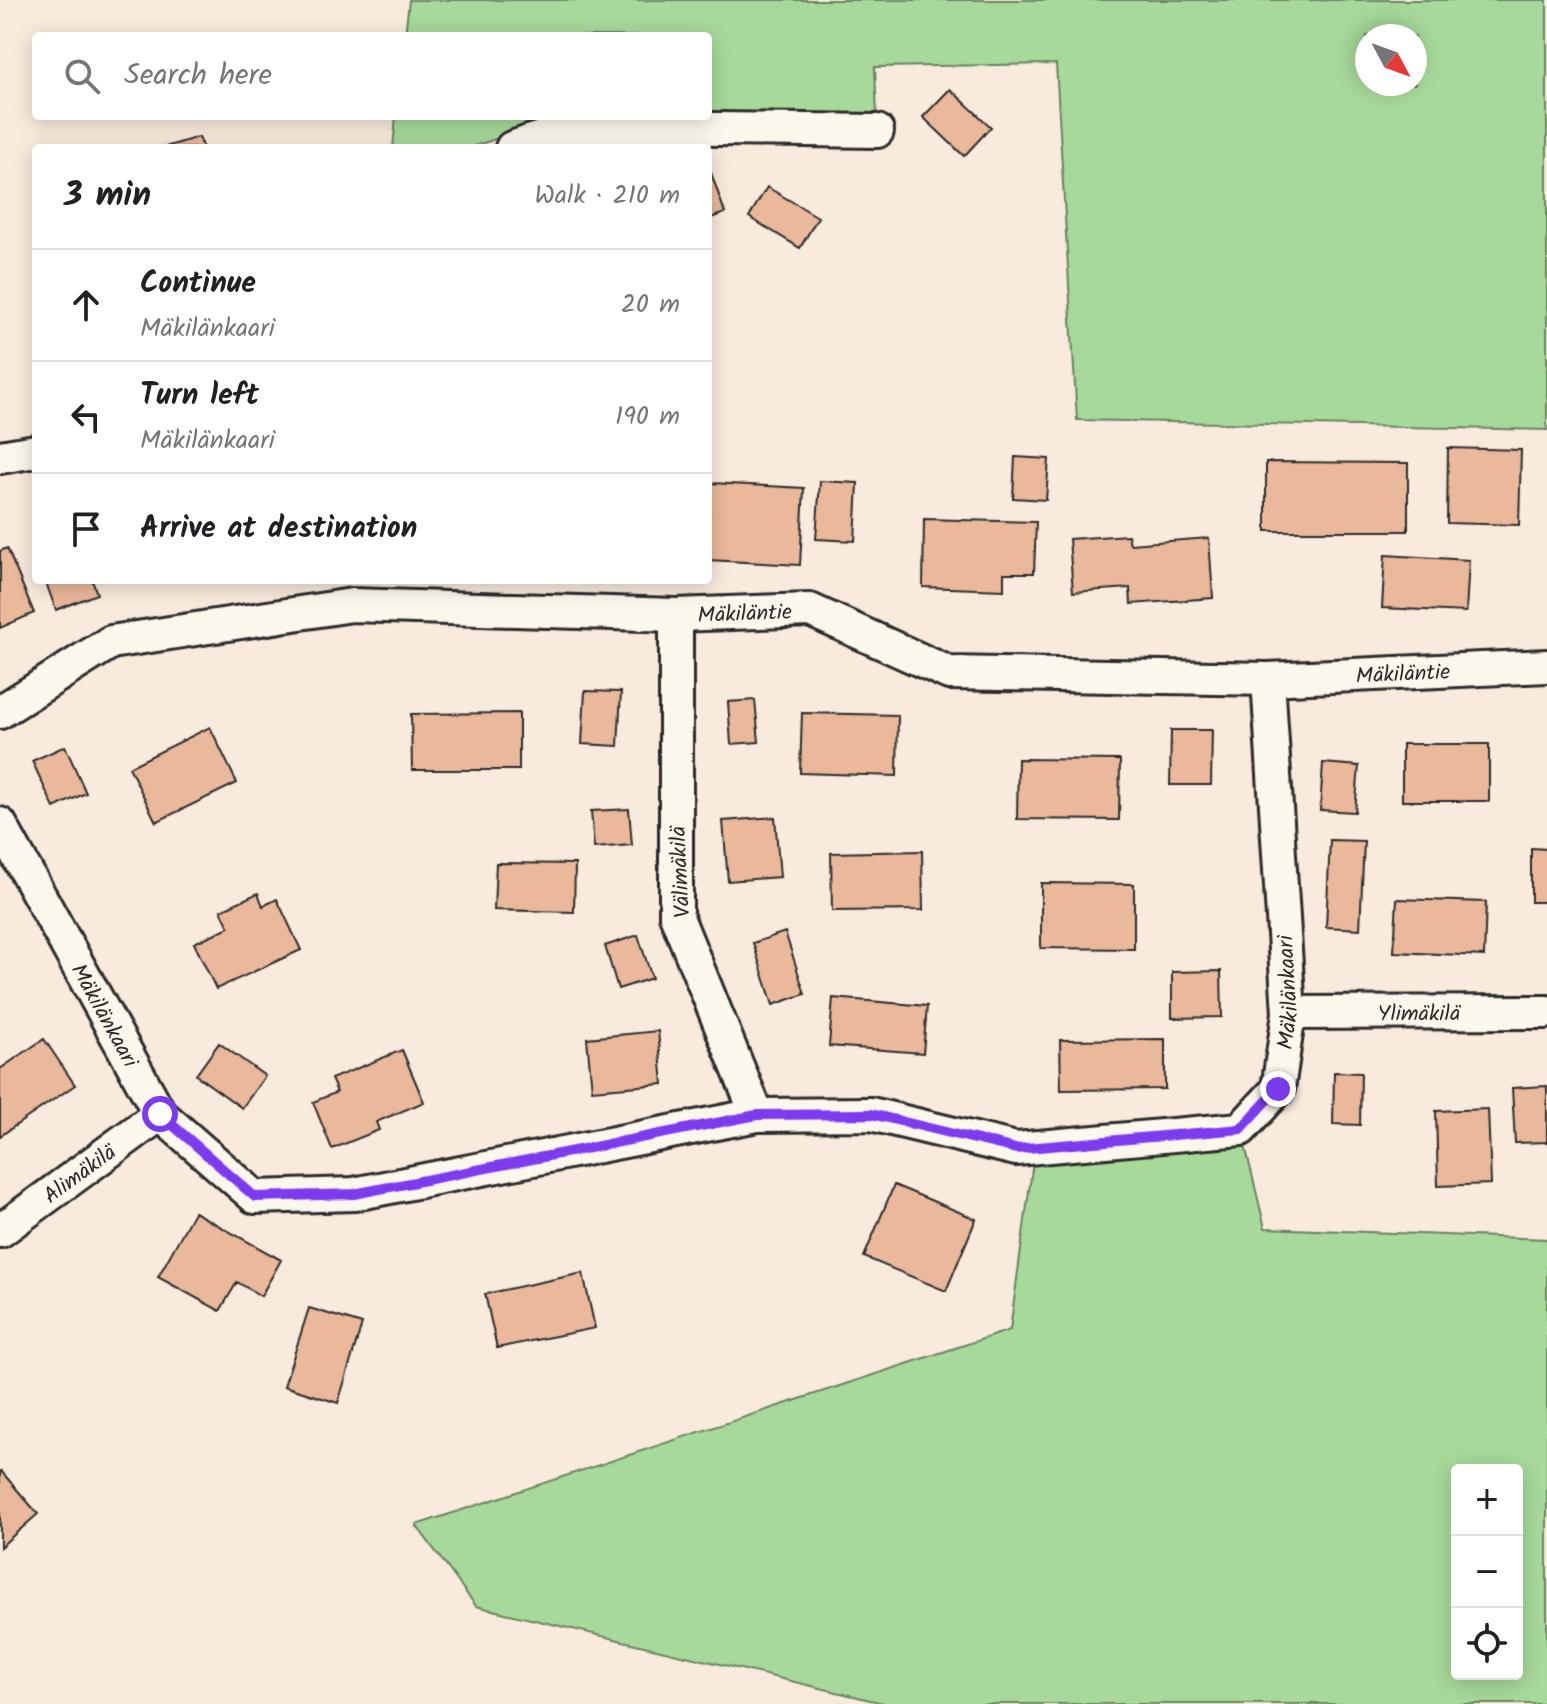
<!DOCTYPE html>
<meta charset="utf-8">
<style>
:root{--surface:#fff;--page:#f2f2f2;--text:#202124;--muted:#757577;--line:#e0e0e0}
body{margin:0;font-family:Kalam,sans-serif;background:var(--page);color:var(--text)}
.controls{position:absolute;right:24px;bottom:24px;display:grid;overflow:hidden;border-radius:8px;box-shadow:0 4px 20px #0003}
.controls button{width:72px;height:72px;display:grid;place-items:center;padding:0;border:0;border-bottom:2px solid var(--line);background:var(--surface);color:var(--text);font:40px sans-serif}
.compass{position:absolute;left:1355px;top:24px;width:72px;height:72px;border-radius:50%;background:var(--surface);box-shadow:0 4px 20px #0003;rotate:131deg}
.stop{position:absolute;width:24px;height:24px;margin:-18px;border:6px solid #7c3aed;border-radius:50%;background:#fff}
.stop.end{background:#7c3aed;border-color:#fff;box-shadow:0 2px 8px #0008}
.list{margin:0;padding:0;list-style:none}
h2{display:flex;justify-content:space-between;align-items:center;height:104px;margin:0;padding:0 32px;font-size:34px}
h2 small{font-size:26px;font-weight:400;color:var(--muted)}
.list li{display:grid;grid-template-columns:52px 1fr auto;gap:24px;align-items:center;box-sizing:border-box;height:112px;padding:0 32px;border-top:2px solid var(--line)}
.list b{display:block;font-size:30px;white-space:nowrap}
.list p{margin:0;font-size:26px;white-space:nowrap;color:var(--muted)}
.list em{font-size:26px;font-style:normal;color:var(--muted)}
.icon{flex:none;width:44px;height:44px;fill:none;stroke:currentColor;stroke-width:2;stroke-linecap:round;stroke-linejoin:round}
.map{position:relative;flex:none;width:1547px;height:1704px;overflow:hidden}
.search{position:absolute;background:var(--surface);box-shadow:0 4px 20px #0003;left:32px;top:32px;width:680px;height:88px;display:flex;align-items:center;gap:20px;box-sizing:border-box;padding:0 28px;border-radius:8px;color:var(--muted);font-size:30px}
.panel{position:absolute;background:var(--surface);box-shadow:0 4px 20px #0003;left:32px;top:144px;width:680px;height:440px;border-radius:8px}
.map>svg:first-child{display:block}
</style>
<div class="map">
<svg width="1547" height="1704" viewBox="0 0 1547 1704">
<rect width="100%" height="100%" fill="#f8eadc"/>
<filter id="ink" filterUnits="userSpaceOnUse"><feTurbulence type="fractalNoise" baseFrequency=".0125" numOctaves="2"/><feDisplacementMap in="SourceGraphic" scale="16" xChannelSelector="R" yChannelSelector="G"/><feConvolveMatrix kernelMatrix="1 2 1 2 8 2 1 2 1" color-interpolation-filters="sRGB"/></filter>
<g filter="url(#ink)">
<path fill="#a7d99a" stroke="#698262" stroke-width="2" fill-rule="evenodd" d="M409 0H1547V430L1077 420 1056 64 875 67 877 117 708 113V36H405ZM1367 36H1415V84H1367Z
M396 116H563L469 148H393Z
M1241 1129 1265 1228 1547 1239V1704H887L476 1606 416 1525 1010 1330 1035 1147ZM1457 1470H1517V1674H1457Z"/>
<path fill="#eab89b" stroke="#2b2b2b" stroke-width="2" d="M950 89 991 127 964 156 923 117Z
M199 137 203 148H162Z
M708 164 725 213 708 219Z
M767 187 818 217 800 248 749 217Z
M1448 448 1521 450 1519 525 1447 523Z
M1015 457 1049 459 1046 500 1013 498Z
M1266 462 1408 463V531H1266Z
M820 481 858 483 855 541 816 539Z
M710 483 804 488 800 565 708 560Z
M924 519 1036 522 1034 573H1004V590L923 587Z
M1128 535 1130 544 1209 538 1213 598 1131 604 1130 588 1073 592 1069 539Z
M7 548 34 613 0 628V551Z
M1385 555 1469 560 1466 612 1382 608Z
M45 580H92L97 594 56 610Z
M585 691 621 692 618 746 582 744Z
M755 700 759 742 731 744 728 702Z
M519 713V770H412L411 714Z
M802 713 898 715 897 776 800 773Z
M210 727 237 783 156 822 129 767Z
M1171 730H1212L1211 785H1170Z
M1402 744H1489V801H1402Z
M65 746 86 793 54 808 32 761Z
M1018 759 1120 760 1119 820 1017 819Z
M1323 763 1359 766 1355 812 1320 810Z
M629 809 632 845 594 848 591 811Z
M775 817 780 877 728 881 723 821Z
M1330 840 1364 841 1360 929 1326 927Z
M1531 848 1547 849V902H1531Z
M922 851 923 910 832 911 831 853Z
M496 863 575 864 574 912 494 910Z
M1041 883 1134 884V949L1041 948Z
M258 893 263 906 277 899 301 950 216 989 194 943 229 927 221 910Z
M1397 899 1486 902 1484 956 1394 952Z
M785 932 805 994 773 1005 753 943Z
M638 935 652 978 618 989 605 946Z
M1221 971 1222 1017 1172 1018V972Z
M833 998 927 1006 923 1053 829 1046Z
M658 1031 663 1084 592 1090 587 1038Z
M44 1039 75 1085 0 1136V1069Z
M1165 1039V1089L1061 1090 1060 1040Z
M219 1043 265 1076 242 1108 196 1075Z
M402 1050 424 1102 376 1122 379 1130 332 1149 313 1102 337 1092 331 1079Z
M1334 1072 1361 1073 1360 1125 1333 1124Z
M1547 1086V1142L1515 1143 1512 1088Z
M1488 1109 1491 1184 1438 1186 1436 1111Z
M894 1185 976 1219 946 1291 864 1257Z
M194 1212 281 1260 261 1296 237 1282 220 1311 158 1277Z
M583 1273 595 1328 497 1348 485 1294Z
M309 1308 362 1324 338 1403 284 1386Z
M1 1471 38 1514 0 1547V1472Z"/>
<g fill="none" stroke-linecap="round" stroke-linejoin="round">
<g stroke="#2b2b2b" stroke-width="38">
<g id="minor">
<path d="M512 148 573 127 877 131"/>
<path d="M0 457 36 451"/>
<path d="M676 615V915L757 1115"/>
<path id="s1" d="M0 712 111 642 352 605 676 615 810 610 949 673 1268 679 1547 666"/>
<path id="s2" d="M0 824 160 1114 255 1197 354 1194 757 1115 871 1114 1016 1149 1241 1129 1278 1089 1289 1013 1268 679"/>
<path id="s3" d="M1289 1013 1547 1012"/>
<path id="s4" d="M0 1231 160 1114"/>
</g>
</g>
<use href="#minor" stroke="#fbf7ec" stroke-width="32"/>
</g>
</g>
<g fill="none" stroke-linecap="round" stroke-linejoin="round" filter="url(#ink)">
<path stroke="#7c3aed" stroke-width="10" d="M160 1114 255 1197 354 1194 757 1115 871 1114 1016 1149 1241 1129 1278 1089"/>
</g>
<g text-anchor="middle" stroke-width="8" stroke-linejoin="round" paint-order="stroke">
<g font-size="22" fill="#2b2b2b" stroke="#fbf7ec">
<text dy="8" stroke="none"><textPath href="#s1" startOffset="768">Mäkiläntie</textPath></text>
<text dy="8" stroke="none"><textPath href="#s1" startOffset="1440">Mäkiläntie</textPath></text>
<text transform="translate(679 872) rotate(-93)" y="8">Välimäkilä</text>
<text dy="8" stroke="none"><textPath href="#s2" startOffset="1608">Mäkilänkaari</textPath></text>
<text dy="8" stroke="none"><textPath href="#s3" startOffset="130">Ylimäkilä</textPath></text>
<text dy="8" stroke="none"><textPath href="#s2" startOffset="218">Mäkilänkaari</textPath></text>
<text dy="8" stroke="none"><textPath href="#s4" startOffset="98">Alimäkilä</textPath></text>
</g>
</g>
</svg>
<div class="controls">
<button>+</button>
<button>−</button>
<button><svg class="icon" aria-label="locate" viewBox="0 0 24 24"><circle cx="12" cy="12" r="6"/><path d="M12 2v4M12 18v4M2 12h4M18 12h4"/></svg></button>
</div>
<svg class="compass" viewBox="-18 -18 36 36"><path d="M0-13l5 13h-10z" fill="#e53935"/><path d="M0 13l5-13h-10z" fill="#757577"/></svg>
<div class="stop" style="left:160px;top:1114px"></div>
<div class="stop end" style="left:1278px;top:1089px"></div>
<div class="search"><svg class="icon" aria-label="search" viewBox="0 0 24 24"><circle cx="10" cy="10" r="6"/><path d="M15 15l6 6"/></svg>Search here</div>
<section class="panel">
<h2>3 min<small>Walk · 210 m</small></h2>
<ul class="list">
<li><svg class="icon" aria-label="ahead" viewBox="0 0 24 24"><path d="M12 20V5M6 11l6-6 6 6"/></svg><div><b>Continue</b><p>Mäkilänkaari</p></div><em>20 m</em></li>
<li><svg class="icon" aria-label="left" viewBox="0 0 24 24"><path d="M17 20v-9H6M10 6l-5 5 5 5"/></svg><div><b>Turn left</b><p>Mäkilänkaari</p></div><em>190 m</em></li>
<li><svg class="icon" aria-label="arrive" viewBox="0 0 24 24"><path d="M6 21V4h12l-3 4 3 4H6"/></svg><div><b>Arrive at destination</b></div></li>
</ul>
</section>
</div>
